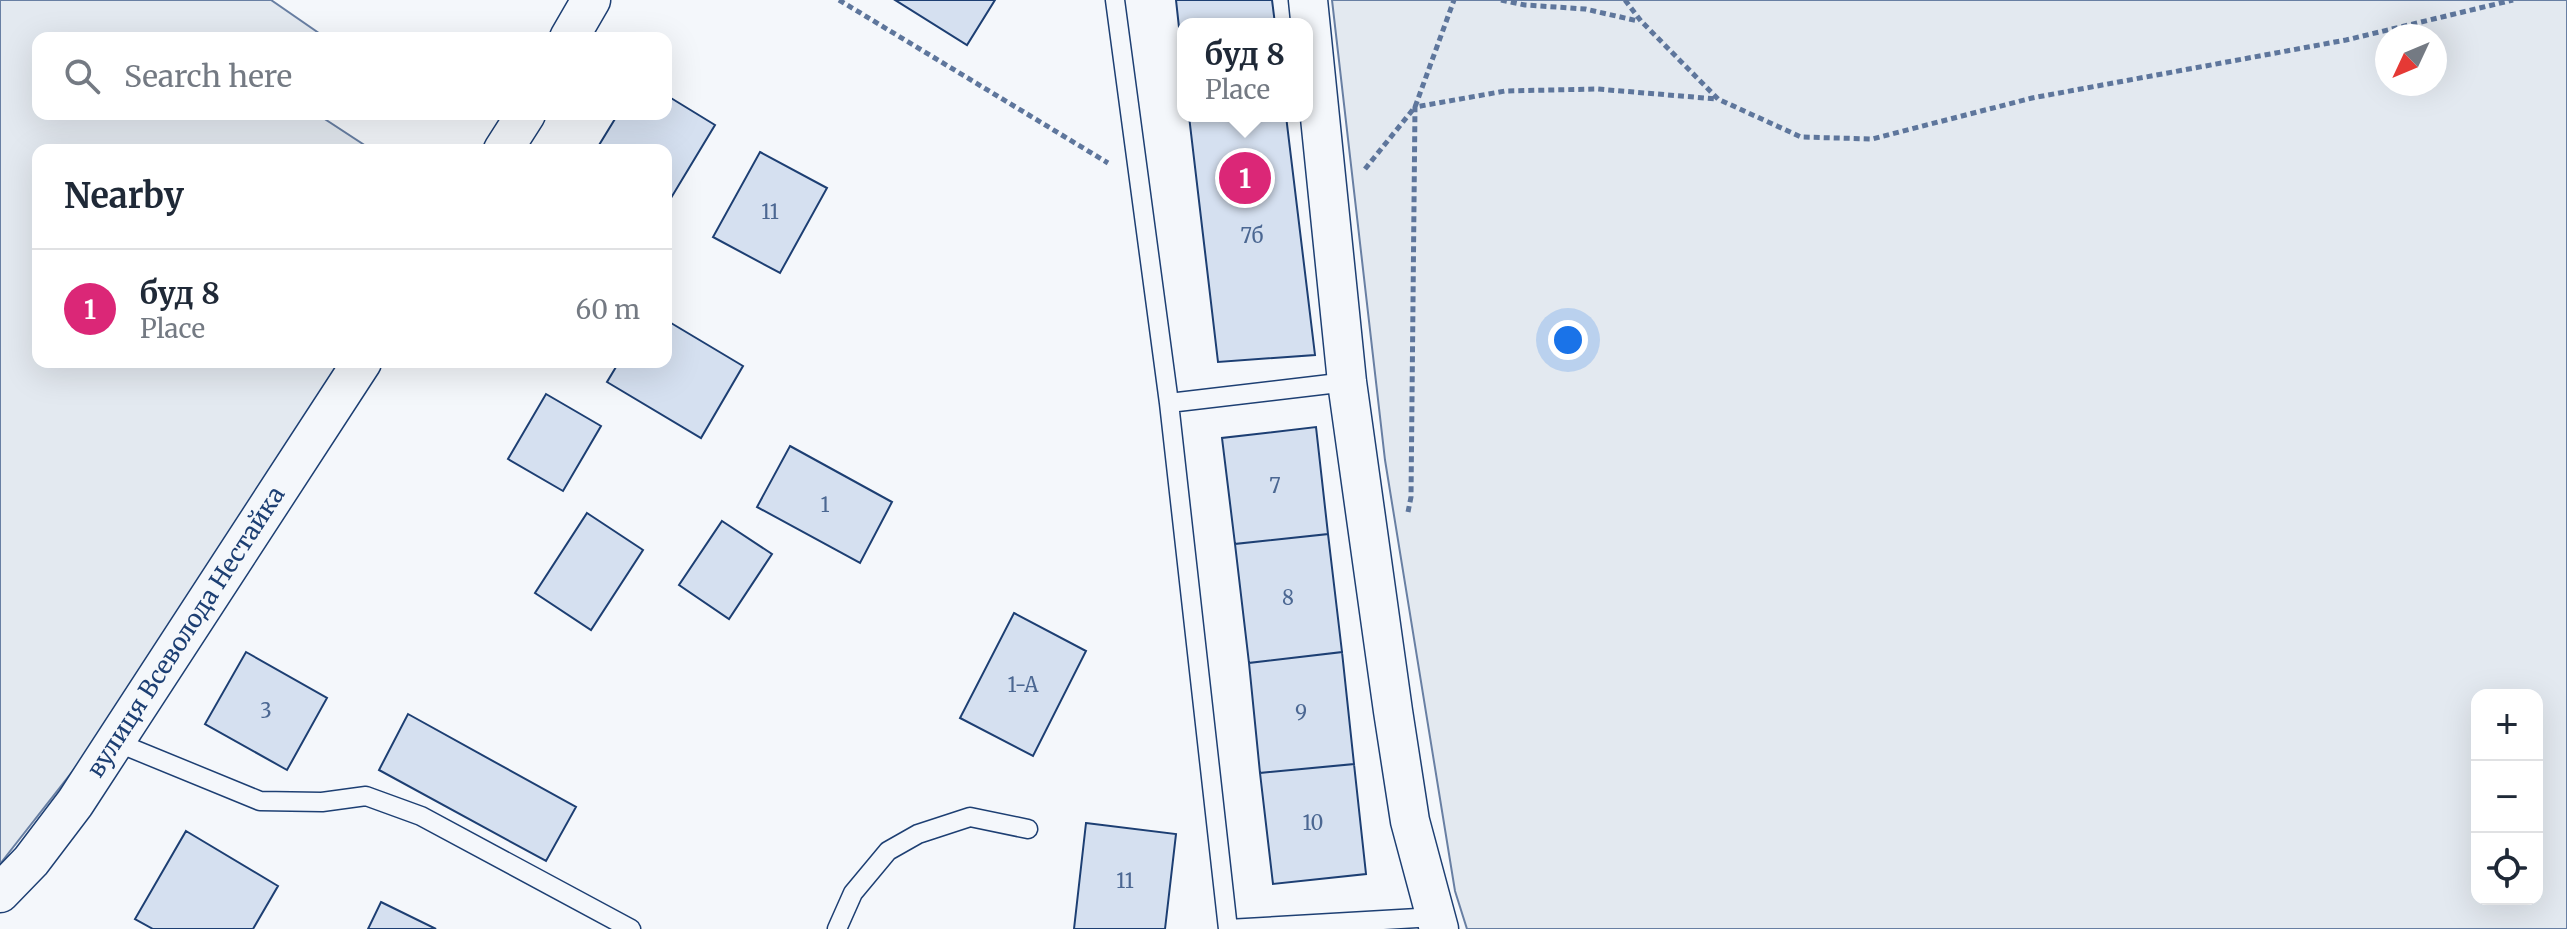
<!DOCTYPE html>
<meta charset="utf-8">
<style>
:root{--surface:#fff;--page:#f6f6f7;--text:#1f2937;--muted:#747a83;--line:#e0e1e3;--accent:#db2777}
body{margin:0;font-family:Merriweather,serif;background:var(--page);color:var(--text)}
.controls{position:absolute;right:24px;bottom:24px;display:grid;overflow:hidden;border-radius:16px;box-shadow:0 8px 32px #0002}
.controls button{width:72px;height:72px;display:grid;place-items:center;padding:0;border:0;border-bottom:2px solid var(--line);background:var(--surface);color:var(--text);font:40px sans-serif}
.compass{position:absolute;left:2375px;top:24px;width:72px;height:72px;border-radius:50%;background:var(--surface);box-shadow:0 8px 32px #0002;rotate:226deg}
.you{position:absolute;left:1568px;top:340px;width:28px;height:28px;margin:-20px;border:6px solid #fff;border-radius:50%;background:#1a73e8;box-shadow:0 0 0 12px #1a73e833}
.badge{display:grid;place-items:center;width:52px;height:52px;border-radius:50%;background:var(--accent);color:#fff;font-size:26px;font-weight:700}
.pin{position:absolute;translate:-50% -50%;border:4px solid #fff;box-shadow:0 2px 8px #0006}
.popup{position:absolute;left:1177px;top:18px;width:136px;height:104px;box-sizing:border-box;display:grid;place-content:center;border-radius:16px;background:var(--surface);filter:drop-shadow(0 2px 6px #0005);font-size:26px;white-space:nowrap;color:var(--muted)}
.popup b{font-size:30px;color:var(--text)}
.popup::after{content:'';position:absolute;left:50%;top:100%;margin-left:-16px;border:16px solid transparent;border-top-color:var(--surface)}
.list{margin:0;padding:0;list-style:none}
h2{display:flex;justify-content:space-between;align-items:center;height:104px;margin:0;padding:0 32px;font-size:34px}
h2 small{font-size:26px;font-weight:400;color:var(--muted)}
.list li{display:grid;grid-template-columns:52px 1fr auto;gap:24px;align-items:center;box-sizing:border-box;height:120px;padding:0 32px;border-top:2px solid var(--line)}
.list b{display:block;font-size:30px;white-space:nowrap}
.list p{margin:0;font-size:26px;white-space:nowrap;color:var(--muted)}
.list em{font-size:26px;font-style:normal;color:var(--muted)}
.icon{flex:none;width:44px;height:44px;fill:none;stroke:currentColor;stroke-width:2;stroke-linecap:round;stroke-linejoin:round}
.map{position:relative;flex:none;width:2567px;height:929px;overflow:hidden}
.search{position:absolute;background:var(--surface);box-shadow:0 8px 32px #0002;left:32px;top:32px;width:640px;height:88px;display:flex;align-items:center;gap:20px;box-sizing:border-box;padding:0 28px;border-radius:16px;color:var(--muted);font-size:30px}
.panel{position:absolute;background:var(--surface);box-shadow:0 8px 32px #0002;left:32px;top:144px;width:640px;height:224px;border-radius:16px}
.map>svg:first-child{display:block}
</style>
<div class="map">
<svg width="2567" height="929" viewBox="0 0 2567 929">
<rect width="100%" height="100%" fill="#f4f7fb"/>
<path fill="#e3e9f0" stroke="#687fa3" stroke-width="2" fill-rule="evenodd" d="M0 0H271L326 38H38V114H317L372 150H38V362H340L83 758 0 864Z
M1332 0H2567V929H1467L1455 891 1385 460ZM2387 36H2435V84H2387ZM2477 695H2537V899H2477Z"/>
<path fill="#d5e0f0" stroke="#1d3f73" stroke-width="2" d="M895 0H995L967 45Z
M1176 0H1272L1275 24H1183V64Z
M666 95 715 125 671 198 666 195V150H596L618 114H666Z
M1189 116H1286L1315 355 1218 362Z
M760 152 827 188 780 273 713 237Z
M666 320 743 366 701 438 607 382 619 362H666Z
M546 394 601 426 563 491 508 459Z
M1316 427 1328 534 1235 544 1222 438Z
M790 446 892 502 860 563 757 507Z
M587 513 643 550 591 630 535 593Z
M722 521 772 554 729 619 679 585Z
M1328 534 1342 652 1249 663 1235 544Z
M1014 613 1086 651 1033 756 960 718Z
M246 652 327 698 287 770 205 724Z
M1342 652 1354 764 1260 773 1249 663Z
M408 714 576 807 546 861 379 770Z
M1354 764 1366 874 1273 884 1260 773Z
M1086 823 1176 834 1165 929H1074Z
M186 831 278 886 253 929H153L135 919Z
M381 902 436 929H368Z"/>
<g fill="none" stroke-linecap="round" stroke-linejoin="round">
<g stroke="#1d3f73" stroke-width="21">
<path id="lane" d="M1115 0 1169 403 1228 929 1435 917
M1169 403 1347 382
M116 742 260 801 322 802 366 796 421 816 631 929
M837 929 853 893 888 851 918 834 970 817 1028 829"/>
</g>
<g stroke="#1d3f73" stroke-width="41">
<path id="street" d="M1308 0 1347 382 1393 711 1410 821 1439 929
M569 38 591 0
M503 150 526 114
M0 893 31 861 75 803 362 362"/>
</g>
<path stroke="#5e769c" stroke-width="5" stroke-dasharray="6 4" stroke-linecap="butt" d="M839 0 1108 163
M1501 0 1525 5 1585 9 1638 21
M1625 0 1641 21 1718 99 1801 137 1872 139 2032 98 2346 40 2513 0
M1365 169 1415 107 1454 0
M1408 512 1411 497 1415 107 1505 91 1597 89 1717 99"/>
<use href="#lane" stroke="#f4f7fb" stroke-width="18"/>
<use href="#street" stroke="#f4f7fb" stroke-width="38"/>
</g>
<g text-anchor="middle" stroke-width="6" stroke-linejoin="round" paint-order="stroke">
<g font-size="20" fill="#4b6792">
<text x="770" y="219">11</text>
<text x="1252" y="243">7б</text>
<text x="1275" y="493">7</text>
<text x="825" y="512">1</text>
<text x="1288" y="605">8</text>
<text x="1023" y="692">1-А</text>
<text x="266" y="718">3</text>
<text x="1301" y="720">9</text>
<text x="1313" y="830">10</text>
<text x="1125" y="888">11</text>
</g>
<g font-size="24" fill="#1d3f73" stroke="#f4f7fb">
<text transform="translate(186 632) rotate(-57)" y="8">вулиця Всеволода Нестайка</text>
</g>
</g>
</svg>
<div class="controls">
<button>+</button>
<button>−</button>
<button><svg class="icon" aria-label="locate" viewBox="0 0 24 24"><circle cx="12" cy="12" r="6"/><path d="M12 2v4M12 18v4M2 12h4M18 12h4"/></svg></button>
</div>
<svg class="compass" viewBox="-18 -18 36 36"><path d="M0-13l5 13h-10z" fill="#e53935"/><path d="M0 13l5-13h-10z" fill="#747a83"/></svg>
<div class="you"></div>
<div class="pin badge" style="left:1245px;top:178px">1</div>
<div class="popup"><b>буд 8</b>Place</div>
<div class="search"><svg class="icon" aria-label="search" viewBox="0 0 24 24"><circle cx="10" cy="10" r="6"/><path d="M15 15l6 6"/></svg>Search here</div>
<section class="panel">
<h2>Nearby<small></small></h2>
<ul class="list">
<li><span class="badge">1</span><div><b>буд 8</b><p>Place</p></div><em>60 m</em></li>
</ul>
</section>
</div>
